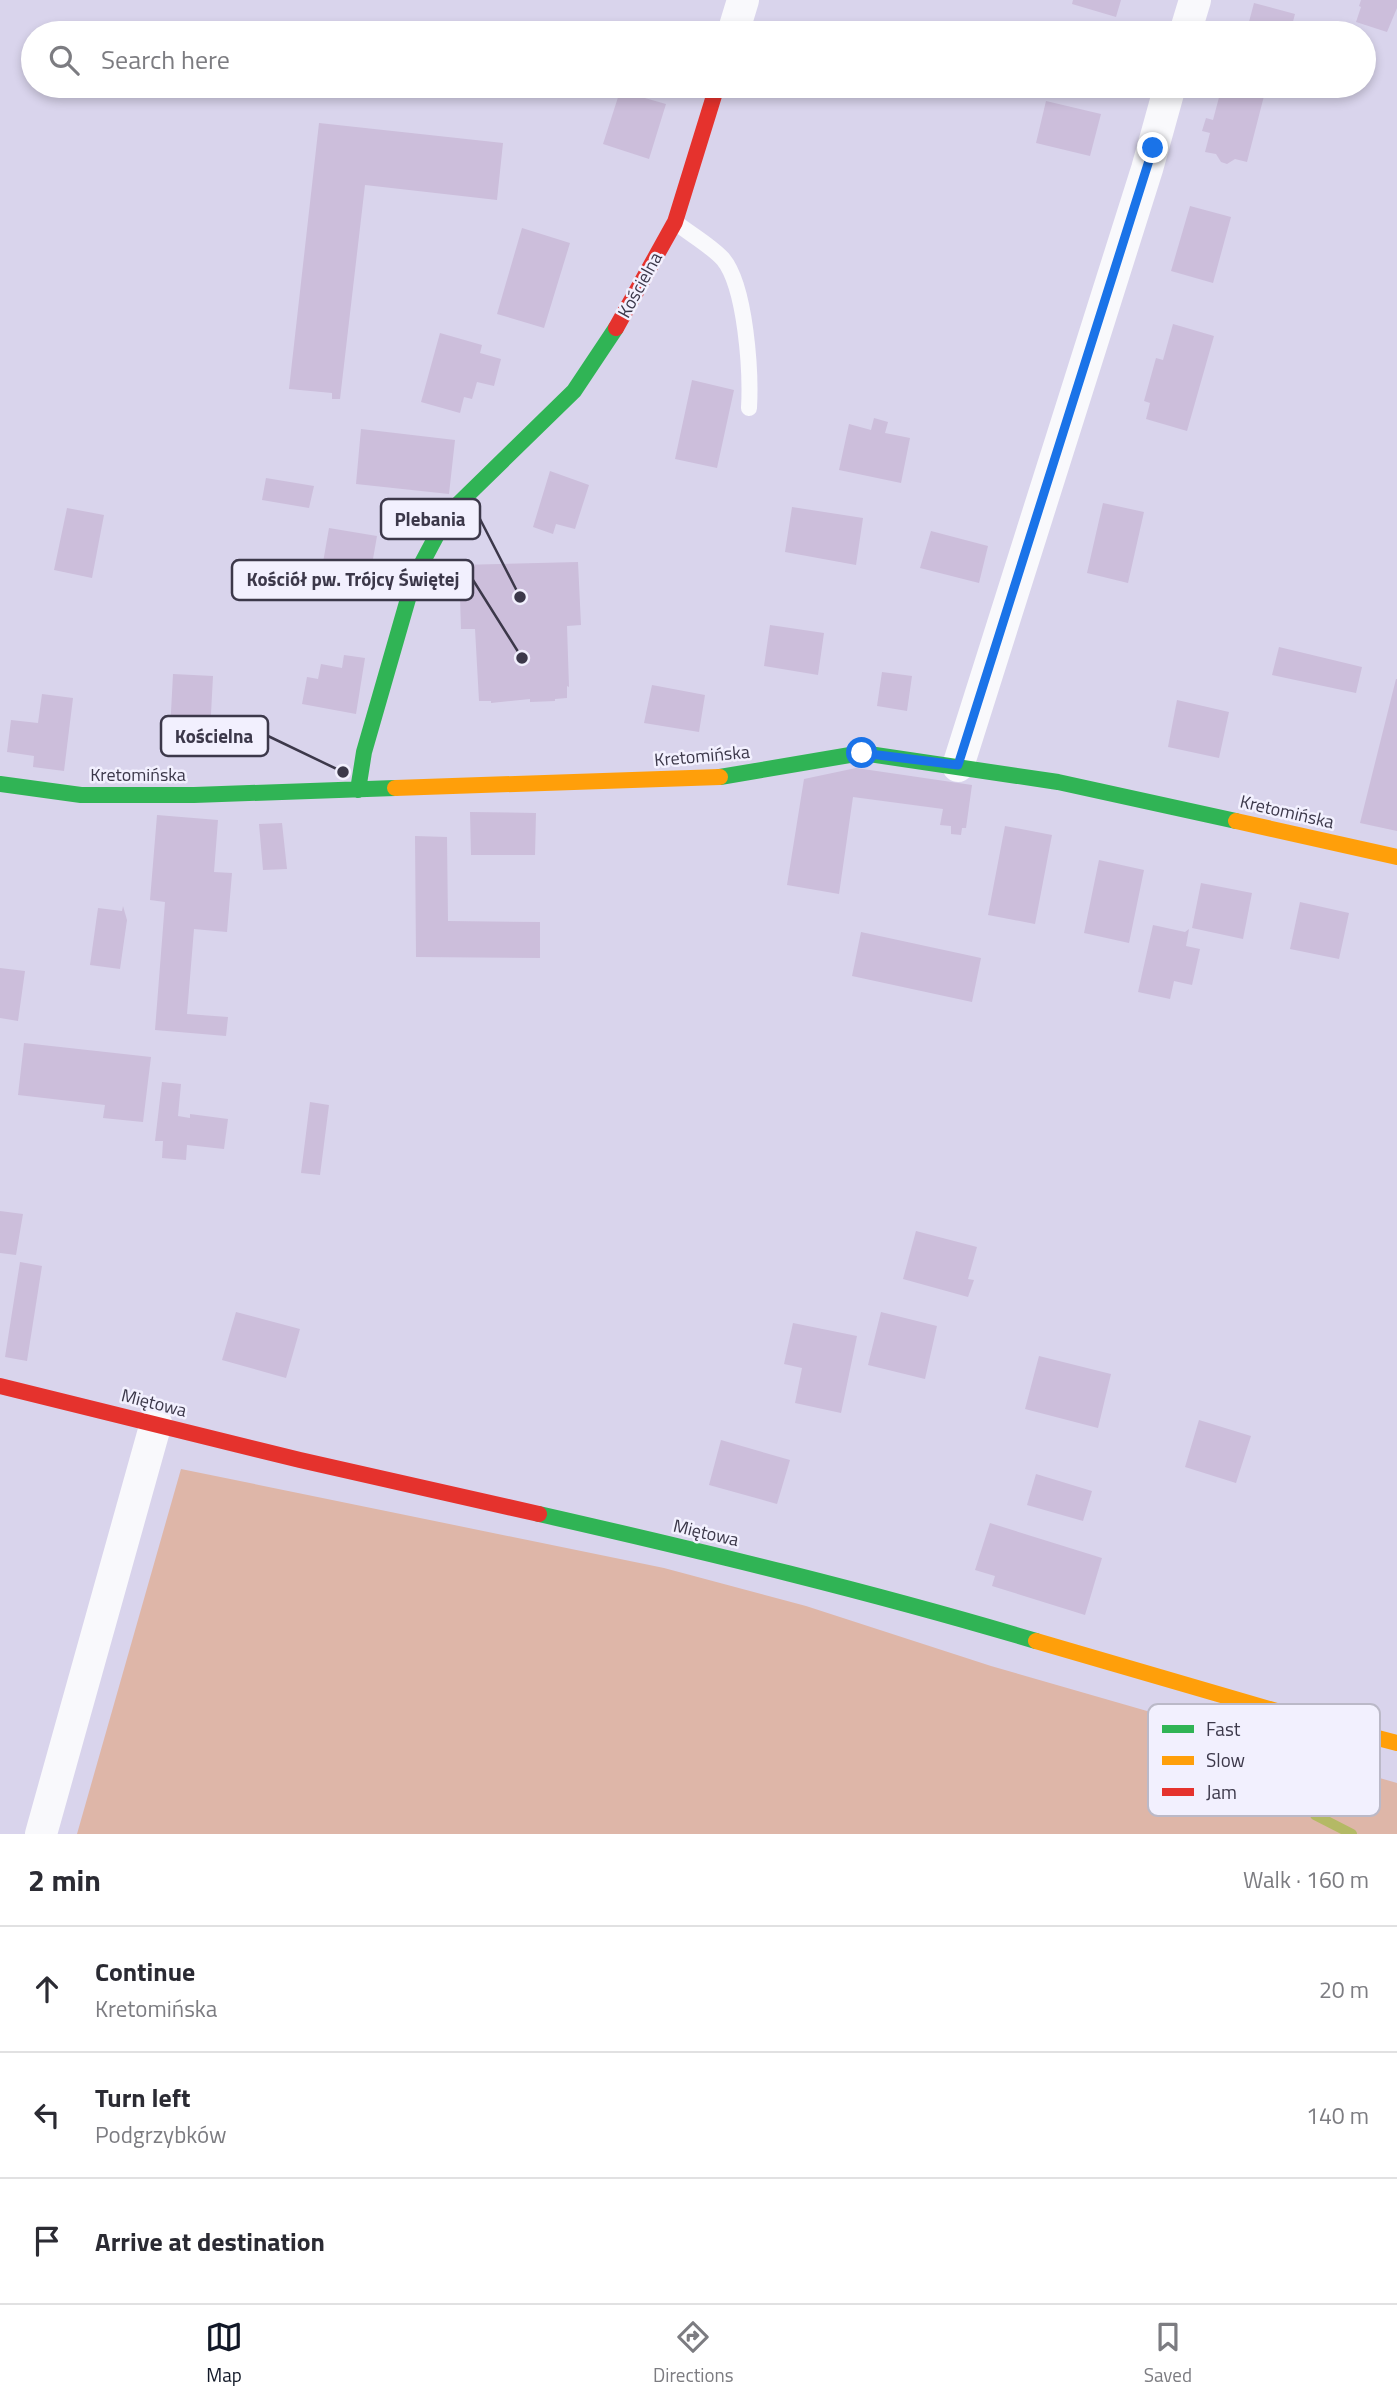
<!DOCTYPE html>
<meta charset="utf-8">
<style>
:root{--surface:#fff;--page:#f2f2f3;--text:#2b2b33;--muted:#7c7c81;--line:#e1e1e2;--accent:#111827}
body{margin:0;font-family:"Titillium Web",sans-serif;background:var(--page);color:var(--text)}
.stop{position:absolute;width:21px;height:21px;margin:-16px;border:5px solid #1a73e8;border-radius:50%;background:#fff}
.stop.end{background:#1a73e8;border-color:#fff;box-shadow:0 2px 7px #0008}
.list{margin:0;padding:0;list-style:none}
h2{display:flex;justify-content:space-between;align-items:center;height:91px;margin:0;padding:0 28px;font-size:30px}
h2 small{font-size:23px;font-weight:400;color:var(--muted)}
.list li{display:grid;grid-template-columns:46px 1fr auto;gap:21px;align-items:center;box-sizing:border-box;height:126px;padding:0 28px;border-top:2px solid var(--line)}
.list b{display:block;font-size:26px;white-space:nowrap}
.list p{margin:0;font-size:23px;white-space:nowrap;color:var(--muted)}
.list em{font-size:23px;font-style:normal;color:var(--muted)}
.icon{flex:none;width:38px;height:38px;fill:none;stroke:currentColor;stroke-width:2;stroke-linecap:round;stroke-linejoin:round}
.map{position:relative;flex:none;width:1397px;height:1834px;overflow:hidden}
.search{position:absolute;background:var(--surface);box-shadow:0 4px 10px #0003;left:21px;right:21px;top:21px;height:77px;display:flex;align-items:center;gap:18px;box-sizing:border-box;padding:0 24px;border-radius:38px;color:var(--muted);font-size:26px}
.sheet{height:469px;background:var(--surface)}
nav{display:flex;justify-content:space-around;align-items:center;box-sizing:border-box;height:98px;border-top:2px solid var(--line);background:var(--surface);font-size:19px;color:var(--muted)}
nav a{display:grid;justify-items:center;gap:4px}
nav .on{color:var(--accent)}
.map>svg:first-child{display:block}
</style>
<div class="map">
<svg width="1397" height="1834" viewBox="0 0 1397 1834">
<rect width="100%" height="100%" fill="#d9d4ec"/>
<path fill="#deb6a8" d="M181 1469 664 1568 806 1606 991 1666 1397 1783V1834H77Z"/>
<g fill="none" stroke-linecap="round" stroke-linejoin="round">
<path stroke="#b4b965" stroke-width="10" d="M1315 1815 1352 1834"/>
</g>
<path fill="#ccbedb" d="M1073 0H1121L1116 17 1072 4Z
M1361 0H1397V8L1387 32 1356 22 1361 7 1359 6Z
M1254 3 1295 14 1290 33H1246Z
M1222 86 1264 96 1247 162 1235 159 1227 164 1221 162 1216 154 1205 152 1210 133 1202 131 1206 118 1213 120Z
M620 91 666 104 649 159 603 144Z
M1046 101 1101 114 1090 156 1036 143Z
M319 123 503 143 497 200 365 185 340 399H332V393L289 389Z
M1190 206 1231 217 1213 283 1171 271Z
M522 228 570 243 544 328 497 314Z
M1173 324 1214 336 1187 431 1146 419 1150 403 1144 401 1156 358 1163 360Z
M440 333 482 345 480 353 501 359 494 386 477 382 472 399 464 397 460 413 421 402Z
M692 380 734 390 717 468 675 459Z
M874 418 888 422 885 433 910 438 901 483 839 470 849 424 871 430Z
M361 429 455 440 449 494 356 484Z
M550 471 589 485 575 529 556 524 553 534 533 527Z
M266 478 314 486 309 508 262 500Z
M1103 503 1144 512 1128 583 1087 573Z
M792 507 863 518 856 565 785 552Z
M67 508 104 515 92 578 54 570Z
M329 528 377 536 369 582 321 574Z
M931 531 988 546 979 583 920 568Z
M578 562 581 625 567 626 569 687 567 686V698L555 699V701L530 702V699L491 703V701H479L475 629H461L459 565Z
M770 625 824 633 818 675 764 666Z
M1279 647 1362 667 1356 693 1272 675Z
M344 655 365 658 356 714 302 704 307 677 318 679 321 664 342 668Z
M882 672 912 676 907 711 877 706Z
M173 674 213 676 210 733 170 731Z
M1396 679H1397V831L1360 823Z
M652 685 705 695 699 732 644 723Z
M42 694 73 698 64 771 33 767 34 756 7 752 11 720 38 723Z
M1177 700 1229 712 1219 758 1168 747Z
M856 768 972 785 966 828H962L961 835 951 834V826L940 825 943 809 853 797 839 894 787 885 804 779Z
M470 812 536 813 535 855H471Z
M157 815 218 820 214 872 232 873 227 932 194 929 187 1014 228 1017 226 1036 155 1030 165 902 150 900Z
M282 823 287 869 263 870 259 824Z
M1005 826 1052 835 1035 924 988 915Z
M415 836 447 837 448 921 540 922V958L416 957Z
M1099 860 1144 870 1129 943 1084 933Z
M1201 883 1252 893 1243 939 1192 928Z
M1300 902 1349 913 1339 959 1290 949Z
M123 906 127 920 120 969 90 965 98 908 122 911Z
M1153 925 1185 932 1189 929 1186 946 1200 949 1192 985 1174 981 1170 999 1138 992Z
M861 932 981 958 972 1002 852 976Z
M0 968 25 971 18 1021 0 1018Z
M24 1043 151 1057 143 1122 103 1118 105 1105 18 1095Z
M162 1082 181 1084 178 1116 190 1118V1114L228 1119 224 1149 187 1145 186 1160 162 1158 163 1141H155Z
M310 1102 329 1105 320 1175 301 1173Z
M0 1211 23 1214 16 1255 0 1253Z
M916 1231 977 1247 968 1279 974 1280 968 1297 903 1279Z
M20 1262 42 1266 27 1361 5 1357Z
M236 1312 300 1329 286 1378 222 1360Z
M881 1312 937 1326 925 1379 868 1365Z
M793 1323 857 1336 841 1413 795 1403 802 1368 784 1364Z
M1039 1356 1111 1374 1098 1428 1025 1409Z
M1199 1420 1251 1436 1236 1483 1185 1467Z
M721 1440 790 1460 777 1504 709 1485Z
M1036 1474 1092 1491 1083 1521 1027 1505Z
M990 1523 1102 1558 1085 1615 992 1586 995 1576 975 1570Z"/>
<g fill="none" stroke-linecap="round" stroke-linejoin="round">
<path stroke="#f9f9fc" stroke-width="16" d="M675 222C690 234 710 245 723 259 746 287 751 372 749 408"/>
<path stroke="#f9f9fc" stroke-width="32" d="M733 33 743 0
M1185 33 1195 0
M958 766 1147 169 1170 86
M41 1834 156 1423"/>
<path stroke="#30b455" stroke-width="16" d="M720 777 862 753 1058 782 1236 821
M0 784 81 795H194L395 788
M358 790 364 752 414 578 448 514 574 391 616 328
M539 1514C706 1552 872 1592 1036 1641"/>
<path stroke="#ff9f0a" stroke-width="16" d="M395 788 720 777
M1236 821 1397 857
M1036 1641 1297 1717 1397 1743"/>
<path stroke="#e5322d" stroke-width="16" d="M616 328 675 222 717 86
M0 1386 300 1460 539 1514"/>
</g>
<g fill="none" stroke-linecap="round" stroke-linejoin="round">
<path stroke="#1a73e8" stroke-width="9" d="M862 753 958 765 1153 148"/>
</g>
<g text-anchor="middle" stroke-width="5" stroke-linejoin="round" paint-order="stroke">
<g font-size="18" fill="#3c384a" stroke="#f2f0fe">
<text transform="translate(640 285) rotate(-61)" y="6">Kościelna</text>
<text transform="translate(702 756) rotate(-5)" y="6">Kretomińska</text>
<text x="138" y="781">Kretomińska</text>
<text transform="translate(1287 812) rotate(13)" y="6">Kretomińska</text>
<text transform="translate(154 1403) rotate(14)" y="6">Miętowa</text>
<text transform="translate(706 1533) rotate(13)" y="6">Miętowa</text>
</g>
</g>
<rect x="1148" y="1704" width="232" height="112" rx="10" fill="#f2f0fe" stroke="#bbb9c8" stroke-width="2"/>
<rect x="1162" y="1725" width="32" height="8" fill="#30b455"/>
<rect x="1162" y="1756" width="32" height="9" fill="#ff9f0a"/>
<rect x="1162" y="1788" width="32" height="8" fill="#e5322d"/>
<g font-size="19" fill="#3c384a">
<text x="1206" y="1736">Fast</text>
<text x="1206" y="1767">Slow</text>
<text x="1206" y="1799">Jam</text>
</g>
<path fill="none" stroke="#3c384a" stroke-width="2.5" d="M520 597L480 519M522 658L473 580M343 772L268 736"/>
<g fill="#3c384a" stroke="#f2f0fe" stroke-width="2.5">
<circle cx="520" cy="597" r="7"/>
<circle cx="522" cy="658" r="7"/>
<circle cx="343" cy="772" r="7"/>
</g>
<g fill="#f2f0fe" stroke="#3c384a" stroke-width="2.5">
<rect x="381" y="499" width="99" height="40" rx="7"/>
<rect x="232" y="560" width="241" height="40" rx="7"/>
<rect x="161" y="716" width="107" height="40" rx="7"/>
</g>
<g font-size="19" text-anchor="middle" font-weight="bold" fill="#3c384a">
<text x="430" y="526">Plebania</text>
<text x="353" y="586">Kościół pw. Trójcy Świętej</text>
<text x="214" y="743">Kościelna</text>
</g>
</svg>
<div class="stop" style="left:862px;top:753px"></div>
<div class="stop end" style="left:1153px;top:148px"></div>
<div class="search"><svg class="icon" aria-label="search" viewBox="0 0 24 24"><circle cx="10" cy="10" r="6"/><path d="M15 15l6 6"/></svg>Search here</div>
</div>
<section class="sheet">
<h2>2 min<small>Walk · 160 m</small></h2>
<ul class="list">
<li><svg class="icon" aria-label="ahead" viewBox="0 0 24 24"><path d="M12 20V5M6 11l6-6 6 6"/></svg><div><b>Continue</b><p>Kretomińska</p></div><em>20 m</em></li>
<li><svg class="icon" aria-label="left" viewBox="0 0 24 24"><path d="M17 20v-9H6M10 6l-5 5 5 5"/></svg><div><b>Turn left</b><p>Podgrzybków</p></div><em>140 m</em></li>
<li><svg class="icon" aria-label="arrive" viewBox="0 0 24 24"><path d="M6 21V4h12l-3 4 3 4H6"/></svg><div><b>Arrive at destination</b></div></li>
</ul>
</section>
<nav>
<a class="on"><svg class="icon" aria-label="map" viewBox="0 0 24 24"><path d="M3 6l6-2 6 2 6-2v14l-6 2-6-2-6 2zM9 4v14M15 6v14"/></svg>Map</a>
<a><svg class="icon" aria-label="directions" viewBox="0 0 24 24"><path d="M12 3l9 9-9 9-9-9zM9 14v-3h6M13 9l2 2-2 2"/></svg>Directions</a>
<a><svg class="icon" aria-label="saved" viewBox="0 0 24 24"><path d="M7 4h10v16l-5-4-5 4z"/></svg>Saved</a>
</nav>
